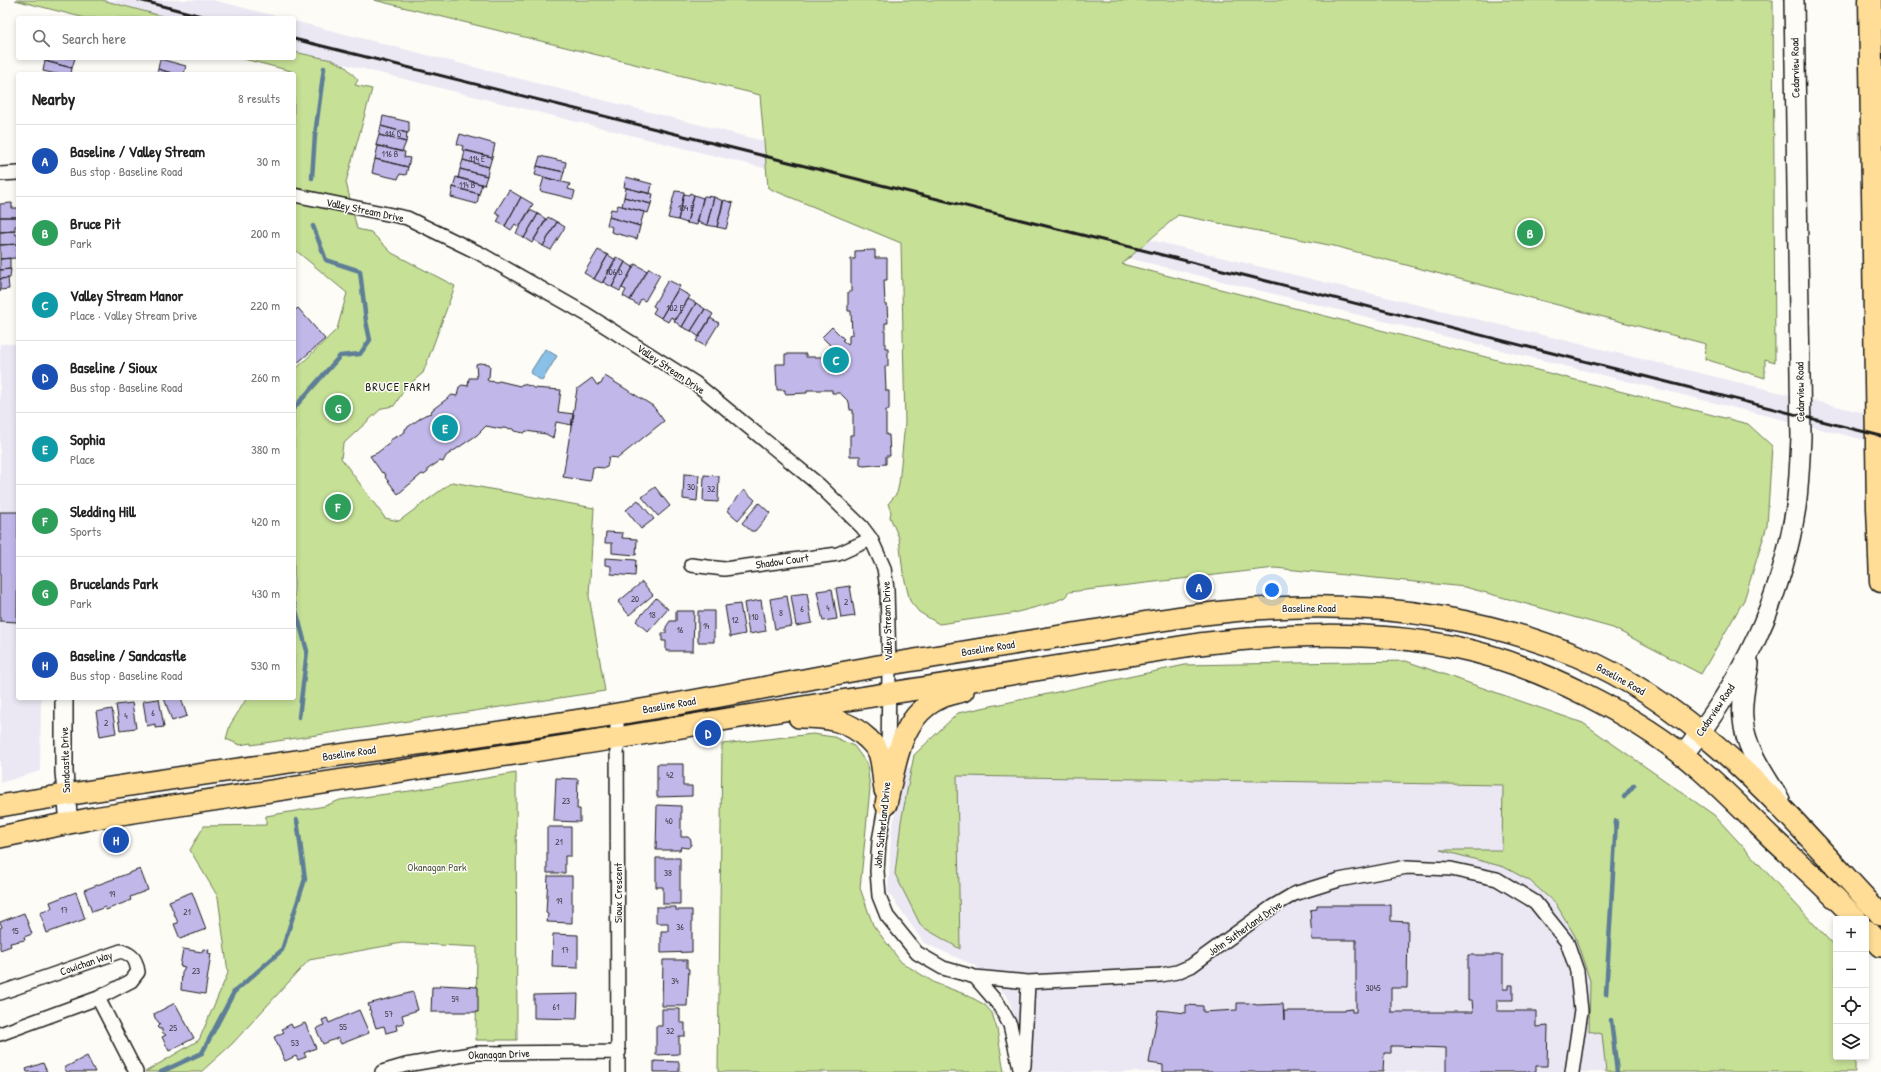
<!DOCTYPE html>
<meta charset="utf-8">
<style>
:root{--surface:#fff;--page:#f6f6f6;--text:#222;--muted:#767676;--line:#e0e0e0;--accent:#111827}
body{margin:0;font-family:"Patrick Hand",sans-serif;background:var(--page);color:var(--text)}
.controls{position:absolute;right:12px;bottom:12px;display:grid;overflow:hidden;border-radius:4px;box-shadow:0 2px 6px #0003}
.controls button{width:36px;height:36px;display:grid;place-items:center;padding:0;border:0;border-bottom:1px solid var(--line);background:var(--surface);color:var(--text);font:20px sans-serif}
.you{position:absolute;left:1272px;top:590px;width:14px;height:14px;margin:-10px;border:3px solid #fff;border-radius:50%;background:#1a73e8;box-shadow:0 0 0 6px #1a73e833}
.badge{display:grid;place-items:center;width:26px;height:26px;border-radius:50%;background:var(--accent);color:#fff;font-size:13px;font-weight:700}
.pin{position:absolute;translate:-50% -50%;border:2px solid #fff;box-shadow:0 1px 4px #0006}
.list{margin:0;padding:0;list-style:none}
h2{display:flex;justify-content:space-between;align-items:center;height:52px;margin:0;padding:0 16px;font-size:17px}
h2 small{font-size:13px;font-weight:400;color:var(--muted)}
.list li{display:grid;grid-template-columns:26px 1fr auto;gap:12px;align-items:center;box-sizing:border-box;height:72px;padding:0 16px;border-top:1px solid var(--line)}
.list b{display:block;font-size:15px;white-space:nowrap}
.list p{margin:0;font-size:13px;white-space:nowrap;color:var(--muted)}
.list em{font-size:13px;font-style:normal;color:var(--muted)}
.icon{flex:none;width:22px;height:22px;fill:none;stroke:currentColor;stroke-width:2;stroke-linecap:round;stroke-linejoin:round}
.map{position:relative;flex:none;width:1881px;height:1072px;overflow:hidden}
.search{position:absolute;background:var(--surface);box-shadow:0 2px 6px #0003;left:16px;top:16px;width:280px;height:44px;display:flex;align-items:center;gap:10px;box-sizing:border-box;padding:0 14px;border-radius:4px;color:var(--muted);font-size:15px}
.panel{position:absolute;background:var(--surface);box-shadow:0 2px 6px #0003;left:16px;top:72px;width:280px;height:628px;border-radius:4px}
.map>svg:first-child{display:block}
</style>
<div class="map">
<svg width="1881" height="1072" viewBox="0 0 1881 1072">
<rect width="100%" height="100%" fill="#fdfcf7"/>
<filter id="ink" filterUnits="userSpaceOnUse"><feTurbulence type="fractalNoise" baseFrequency=".025" numOctaves="2"/><feDisplacementMap in="SourceGraphic" scale="8" xChannelSelector="R" yChannelSelector="G"/><feConvolveMatrix kernelMatrix="1 2 1 2 8 2 1 2 1" color-interpolation-filters="sRGB"/></filter>
<g filter="url(#ink)">
<path fill="#ebe8f3" d="M102 0H213L284 18H169Z
M294 21 1138 237 1881 417V444L311 56 294 52Z
M0 344H18V698H41L40 771 0 783Z
M948 748 1511 755 1574 886 1616 1072H1032L1008 997 976 966 924 943 888 892 891 834 905 769Z"/>
<path fill="#c6e096" stroke="#717e59" d="M15 0H102L169 18H85Z
M374 0H1773L1775 362 1765 359V378L1705 359 1706 344 1334 246 1178 215 1122 264 1748 424 1772 446 1767 526 1744 600 1701 674 1613 628 1465 587 1275 568 1069 592 1065 597 1052 603 1010 614 939 624 919 612 910 601 903 573 899 538 890 517 891 512 888 504 897 493 899 484 905 423 901 243 768 188 760 95Z
M294 52 332 60 345 66 358 80 355 85 372 89 346 182 357 229 371 232 392 253 455 286 423 373 406 387 394 406 382 408 343 444 341 458 385 518 399 521 452 482 594 508 589 596 605 691 251 745V743L240 745 226 739 230 725 247 698H294V371L337 329 347 293 294 249V74H291V71L240 58H294Z
M1406 661 1583 723 1714 815 1836 948V1057H1855V1072H1606L1602 1034 1589 1031 1590 981 1575 936 1556 904 1530 881 1504 867 1440 850H1502L1503 785 957 776 960 949 921 926 895 874 901 822 914 755 958 713 1185 665Z
M813 734 834 737 854 746 867 764 870 789 860 888 873 925 901 962 935 983 967 995 985 1005 992 1013 997 1029 1004 1072H718L722 744Z
M516 773 517 1040H476L477 947 402 943 309 960 232 1044 201 1072H145L199 1040 228 973 218 897 190 850 204 826 266 825V816L325 806 340 800 410 791Z"/>
<path fill="#89c0e7" stroke="#5d7e96" d="M545 349 557 356 542 381 530 373Z"/>
<g fill="none" stroke-linecap="round" stroke-linejoin="round">
<path stroke="#5d7e96" stroke-width="4.5" d="M312 178 315 135 324 68
M294 408 340 356 360 354 370 340 366 321 360 271 326 260 313 226
M294 603 307 651 299 717
M1624 797 1634 785
M1606 994 1616 821
M1611 1020 1617 1072
M161 1072 202 1053 234 992 282 950 305 879 297 820"/>
</g>
<path fill="#c1b8e9" stroke="#1c1c1c" d="M46 58H75L72 68 45 61Z
M160 59 186 66 184 74H175L158 69Z
M45 61 72 68 71 74H56L43 71Z
M158 69 175 74H156Z
M383 116 409 122V132L407 133 381 126Z
M381 126 407 133 406 142 379 135Z
M460 134 495 144 492 157 462 150 463 146 457 144Z
M379 135 406 142 402 152 376 145Z
M378 146 405 152 404 157 410 158 408 167 375 159Z
M465 150 492 157 489 167 463 160Z
M540 156 566 162 564 172 537 166Z
M375 159 408 167 406 175 400 174 398 179 372 173Z
M463 160 489 167 487 176 460 169Z
M537 166 564 172 561 182 535 175Z
M460 169 487 176 484 185 458 178Z
M456 177 482 184 479 194 453 187Z
M544 177 570 184 568 189 575 191 573 199 540 191Z
M626 177 652 184 650 194 624 187Z
M453 187 479 194 477 204 451 197Z
M626 188 653 194 651 204 624 197Z
M509 190 521 197 505 226 497 222 500 216 495 213Z
M675 191 684 192V194L678 220 668 218Z
M690 193 694 195 687 223 678 220 684 194 689 195Z
M694 195 703 198 697 225 687 223Z
M704 196 714 197 707 225 697 222Z
M521 197 533 204 519 227 515 224 511 230 505 226Z
M624 197 651 204 648 213 622 206Z
M714 197 723 201 717 227 707 225Z
M724 200 733 203 726 229 717 227Z
M12 203V208H18V217H0V204Z
M618 205 644 212 640 226 609 217 611 209 616 210Z
M530 210 538 214 524 238 516 233Z
M538 214 546 219 532 243 524 238Z
M0 217H18V225L15 226V231L0 232Z
M548 217 557 222 543 246 534 240Z
M609 217 640 226 637 239 611 232 612 227 607 225Z
M557 222 565 227 551 250 543 246Z
M15 231 16 235H18V244L0 245V232Z
M18 244 16 258 0 259V245Z
M598 250 608 255 594 279 584 273Z
M873 250H875V258H887V280H884L885 305H887L888 323H885V348H888V366H885L886 391H889V410H886V435H889L890 456H886V464L864 466 860 465V456H850V435H853V410H850L849 402 840 393H832V390H807V393L785 394V390H777L776 368V364H785V354H806V357H831V354L840 353 841 352 836 347 834 349 822 337 832 327 844 339 842 340 848 345 849 344V336L852 335 851 311H848V292H851V259H855V251Z
M608 255 616 260 602 283 594 279Z
M616 257 625 262 612 287 603 282Z
M10 258V269L0 270V259Z
M625 262 633 267 620 291 612 287Z
M635 264 647 271 630 300 623 296 626 290 622 288Z
M649 268 660 275 645 301 641 299 638 305 630 300Z
M11 269 10 278 0 279V270Z
M8 278 9 289 0 290V292V279Z
M668 280 680 286 661 318 653 313 656 308 653 306Z
M678 289 690 296 676 320 671 317 668 322 661 318Z
M688 299 696 303 682 327 674 321Z
M696 303 705 309 691 331 682 327Z
M298 308 325 339 294 366V311Z
M705 309 713 314 699 337 691 331Z
M710 318 719 323 705 346 696 341Z
M479 363 489 364 490 366 489 378 487 379 488 381 497 382 499 381 520 386 522 384 531 386 533 388 561 390 558 412 574 414 572 425 556 422 553 438 546 434 526 431 524 433 514 431 513 429 503 428 501 429 486 426 477 435 446 456 443 462 440 461 428 469V472L424 475 422 474 398 494 385 477 386 476 383 472 382 473 370 456 377 453 390 443V440L405 432V429L425 415 431 413 432 410 452 395 457 396 459 387 462 385 468 386 469 378H477L476 364Z
M605 376 653 406 664 421 618 458 609 457 607 467 605 468 593 467 591 479 590 481 563 477 577 389 592 378 597 385 601 384Z
M684 474 699 475 697 501 683 499Z
M704 475 719 476 718 502 703 501Z
M655 487 670 506 658 516 642 497Z
M744 490 755 500 738 520 729 512 728 509Z
M638 500 654 519 641 529 626 510Z
M759 503 770 513 755 531H751L742 523Z
M0 512H18L17 622 0 621Z
M606 532 623 533 622 538 637 539 636 555 612 553V543H605Z
M605 558 636 560 635 576 611 574V566L605 565Z
M642 582 653 595 629 615 618 602Z
M850 586 855 616 841 618 836 588Z
M832 589 837 619 823 621 817 591Z
M807 593 812 623 796 626 791 595Z
M787 596 792 626 775 629 770 599Z
M656 598 668 609 648 632 636 621Z
M761 600 766 631 749 634 744 603Z
M740 604 745 634 730 637 725 606Z
M676 611H694L693 651H666V641H662V633H666V627L670 621H676Z
M698 611H714V642H698Z
M164 698H181L187 716 172 721Z
M159 699 164 727 155 728V724L147 726 143 701Z
M132 703 136 728 120 730 116 705Z
M112 709 116 733 100 736 96 712Z
M657 764H683V786H692V796L657 797Z
M556 778 578 779 577 809H580V822L554 821Z
M657 805 681 806V837H688L691 840V845L688 848 681 847 680 850H656Z
M547 827H571V856H565V873H547Z
M656 858H680V904H663V887H656Z
M140 869 148 890 130 897 131 900 106 910 105 907 92 912 84 890Z
M548 876H572V923L547 922 548 914 546 913Z
M76 892 85 919 47 933 40 913 52 908 50 902Z
M192 892 206 929 180 939 174 924 178 923 169 901Z
M1317 905H1391V921L1408 922 1407 988H1391V1012H1473L1472 1000H1468V955H1503V989H1508V985H1513V1000H1497V1011H1536V1027L1548 1026 1547 1066H1536V1072H1446V1048L1397 1046H1391V1053H1384L1383 1072H1163V1065L1149 1063 1158 1010 1186 1013V1005L1203 1006V1012L1237 1010V1003H1249L1257 1005 1283 1004 1284 1020V1011H1345V1010L1352 1009V1012H1356V940H1312L1310 910 1317 909Z
M656 907H676V910H692V952L661 953V931H668V923H656Z
M24 913 32 934 24 937 25 940 10 943 11 946 0 950V928L2 927 0 922Z
M553 934 578 935V968L552 967Z
M183 949 202 952 203 949 209 950 208 953 211 954 205 994 181 990 182 972 185 967 180 966Z
M663 960H687V968L689 969 687 1006H662Z
M440 985 478 987V1012H431L432 987H440Z
M413 992 418 1010 402 1015 404 1023 396 1025 397 1030 386 1033 384 1026 376 1028 368 1004Z
M578 994 577 1019 534 1018V995Z
M175 1003 194 1038 169 1051 162 1037 166 1035 162 1032V1029H159L157 1027 160 1024 155 1018 154 1014Z
M662 1009H680V1023H685V1036H679V1054L656 1055V1026H662Z
M359 1010 369 1033 341 1044 338 1038 323 1044 316 1029 324 1025 322 1020 327 1018 329 1023Z
M305 1023 316 1048 304 1053 306 1057 298 1060 296 1056 285 1061 274 1037 284 1032 282 1029 291 1024 293 1028Z
M87 1056 95 1072H67L64 1068Z
M654 1061 679 1062V1071L682 1072H654Z
M43 1063 47 1072H27L26 1069Z"/>
<g fill="none" stroke-linecap="round" stroke-linejoin="round">
<g stroke="#1c1c1c" stroke-width="16">
<path id="minor" d="M0 174 18 173
M294 195 407 218 479 253 586 314 695 383 819 485 862 527 871 539 884 568 887 589 889 664 888 765
M691 565 724 569 838 554 871 539
M617 714 618 1072
M887 796 879 841 877 871 879 896 887 916 917 953 943 968 975 977 1028 982 1161 975 1177 972 1191 966 1272 907 1294 894 1339 880 1407 867 1451 869 1497 879 1535 902 1567 942 1577 971 1581 1011 1572 1072
M975 977 999 1005 1010 1025 1021 1072
M0 993 121 951C133 955 136 959 138 972L131 981 98 998 0 1034
M98 998 136 1072
M1024 1066 1028 982
M382 1072 406 1065 476 1053 619 1052"/>
</g>
<g stroke="#1c1c1c" stroke-width="20">
<path id="tertiary" d="M64 698V772L69 823"/>
</g>
<g stroke="#1c1c1c" stroke-width="22">
<path id="secondary" d="M1749 664C1746 682 1741 701 1743 719 1745 749 1765 775 1780 800
M1682 756C1742 682 1781 602 1796 507 1799 483 1800 460 1801 437L1794 0"/>
</g>
<g stroke="#1c1c1c" stroke-width="24">
<path id="primary" d="M799 717C826 717 847 719 868 739 872 743 879 750 880 756 883 767 883 779 885 790
M886 804C896 764 899 715 942 697 949 694 956 693 963 691
M0 806C205 770 412 748 617 714 706 700 795 681 884 665 937 656 990 648 1043 639 1128 626 1215 608 1302 607 1395 605 1491 620 1577 656 1703 709 1790 818 1881 915
M0 837 94 818 618 738 728 719 1199 644C1283 634 1371 630 1454 647 1535 663 1639 716 1701 770 1727 793 1750 817 1775 841 1802 866 1830 891 1856 919
M1866 930 1881 946"/>
</g>
<g stroke="#1c1c1c" stroke-width="25">
<path id="motorway" d="M1870 0 1878 508 1881 581"/>
</g>
<use href="#minor" stroke="#fdfcf7" stroke-width="13"/>
<use href="#tertiary" stroke="#fdfcf7" stroke-width="17"/>
<use href="#secondary" stroke="#fdfcf7" stroke-width="19"/>
<use href="#primary" stroke="#ffdd96" stroke-width="21"/>
<use href="#motorway" stroke="#ffdd96" stroke-width="22"/>
<path stroke="#1c1c1c" stroke-width="3" d="M139 0 209 18
M294 39C823 174 1353 299 1881 436"/>
</g>
</g>
<g text-anchor="middle" stroke-width="3" stroke-linejoin="round" paint-order="stroke">
<g font-size="9" fill="#45434f">
<text x="393" y="137">116 D</text>
<text x="390" y="157">116 B</text>
<text x="477" y="162">114 E</text>
<text x="467" y="188">114 B</text>
<text x="686" y="211">104 E</text>
<text x="614" y="275">106 D</text>
<text x="675" y="311">102 E</text>
<text x="691" y="490">30</text>
<text x="711" y="492">32</text>
<text x="635" y="602">20</text>
<text x="846" y="605">2</text>
<text x="828" y="611">4</text>
<text x="802" y="612">6</text>
<text x="781" y="616">8</text>
<text x="652" y="618">18</text>
<text x="755" y="620">10</text>
<text x="735" y="623">12</text>
<text x="706" y="629">14</text>
<text x="680" y="633">16</text>
<text x="153" y="716">6</text>
<text x="126" y="719">4</text>
<text x="106" y="726">2</text>
<text x="670" y="778">42</text>
<text x="566" y="804">23</text>
<text x="669" y="824">40</text>
<text x="559" y="845">21</text>
<text x="668" y="876">38</text>
<text x="112" y="897">19</text>
<text x="559" y="904">19</text>
<text x="64" y="913">17</text>
<text x="187" y="915">21</text>
<text x="680" y="930">36</text>
<text x="15" y="934">15</text>
<text x="565" y="953">17</text>
<text x="196" y="974">23</text>
<text x="675" y="984">34</text>
<text x="1373" y="991">3045</text>
<text x="455" y="1002">59</text>
<text x="556" y="1010">61</text>
<text x="389" y="1017">57</text>
<text x="343" y="1030">55</text>
<text x="173" y="1031">25</text>
<text x="670" y="1034">32</text>
<text x="295" y="1046">53</text>
</g>
<g font-size="11" fill="#1c1c1c" stroke="#fdfcf7">
<text transform="translate(1795 68) rotate(-91)" y="4">Cedarview Road</text>
<text transform="translate(365 210) rotate(12)" y="4">Valley Stream Drive</text>
<text transform="translate(671 369) rotate(34)" y="4">Valley Stream Drive</text>
<text transform="translate(1800 392) rotate(-91)" y="4">Cedarview Road</text>
<text transform="translate(782 561) rotate(-8)" y="4">Shadow Court</text>
<text x="1309" y="612">Baseline Road</text>
<text transform="translate(887 621) rotate(-92)" y="4">Valley Stream Drive</text>
<text transform="translate(988 648) rotate(-9)" y="4">Baseline Road</text>
<text transform="translate(1621 679) rotate(29)" y="4">Baseline Road</text>
<text transform="translate(669 705) rotate(-10)" y="4">Baseline Road</text>
<text transform="translate(1715 710) rotate(-56)" y="4">Cedarview Road</text>
<text transform="translate(349 753) rotate(-8)" y="4">Baseline Road</text>
<text transform="translate(65 760) rotate(-92)" y="4">Sandcastle Drive</text>
<text transform="translate(882 825) rotate(-84)" y="4">John Sutherland Drive</text>
<text transform="translate(618 893) rotate(-90)" y="4">Sioux Crescent</text>
<text transform="translate(1245 928) rotate(-35)" y="4">John Sutherland Drive</text>
<text transform="translate(86 963) rotate(-19)" y="4">Cowichan Way</text>
<text transform="translate(499 1054) rotate(-2)" y="4">Okanagan Drive</text>
</g>
<g font-size="11" fill="#4f5741" stroke="#fdfcf7">
<text x="437" y="871">Okanagan Park</text>
</g>
<g font-size="12" letter-spacing="1" fill="#1c1c1c" stroke="#fdfcf7">
<text x="398" y="391">BRUCE FARM</text>
</g>
</g>
</svg>
<div class="controls">
<button>+</button>
<button>−</button>
<button><svg class="icon" aria-label="locate" viewBox="0 0 24 24"><circle cx="12" cy="12" r="6"/><path d="M12 2v4M12 18v4M2 12h4M18 12h4"/></svg></button>
<button><svg class="icon" aria-label="layers" viewBox="0 0 24 24"><path d="M12 4l9 5-9 5-9-5zM3 14l9 5 9-5"/></svg></button>
</div>
<div class="you"></div>
<div class="pin badge" style="left:1199px;top:587px;background:#1a4fb4">A</div>
<div class="pin badge" style="left:1530px;top:233px;background:#2e9e5b">B</div>
<div class="pin badge" style="left:836px;top:360px;background:#0f9aa8">C</div>
<div class="pin badge" style="left:708px;top:733px;background:#1a4fb4">D</div>
<div class="pin badge" style="left:445px;top:428px;background:#0f9aa8">E</div>
<div class="pin badge" style="left:338px;top:507px;background:#2e9e5b">F</div>
<div class="pin badge" style="left:338px;top:408px;background:#2e9e5b">G</div>
<div class="pin badge" style="left:116px;top:840px;background:#1a4fb4">H</div>
<div class="search"><svg class="icon" aria-label="search" viewBox="0 0 24 24"><circle cx="10" cy="10" r="6"/><path d="M15 15l6 6"/></svg>Search here</div>
<section class="panel">
<h2>Nearby<small>8 results</small></h2>
<ul class="list">
<li><span class="badge" style="background:#1a4fb4">A</span><div><b>Baseline / Valley Stream</b><p>Bus stop · Baseline Road</p></div><em>30 m</em></li>
<li><span class="badge" style="background:#2e9e5b">B</span><div><b>Bruce Pit</b><p>Park</p></div><em>200 m</em></li>
<li><span class="badge" style="background:#0f9aa8">C</span><div><b>Valley Stream Manor</b><p>Place · Valley Stream Drive</p></div><em>220 m</em></li>
<li><span class="badge" style="background:#1a4fb4">D</span><div><b>Baseline / Sioux</b><p>Bus stop · Baseline Road</p></div><em>260 m</em></li>
<li><span class="badge" style="background:#0f9aa8">E</span><div><b>Sophia</b><p>Place</p></div><em>380 m</em></li>
<li><span class="badge" style="background:#2e9e5b">F</span><div><b>Sledding Hill</b><p>Sports</p></div><em>420 m</em></li>
<li><span class="badge" style="background:#2e9e5b">G</span><div><b>Brucelands Park</b><p>Park</p></div><em>430 m</em></li>
<li><span class="badge" style="background:#1a4fb4">H</span><div><b>Baseline / Sandcastle</b><p>Bus stop · Baseline Road</p></div><em>530 m</em></li>
</ul>
</section>
</div>
